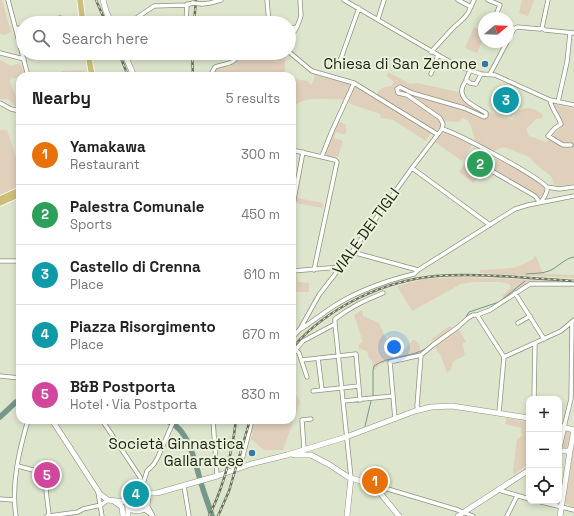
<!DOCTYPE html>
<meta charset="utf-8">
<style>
:root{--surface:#fff;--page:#f6f6f6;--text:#222;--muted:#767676;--line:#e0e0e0;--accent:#b45309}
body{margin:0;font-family:"Space Grotesk",sans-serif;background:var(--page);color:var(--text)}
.controls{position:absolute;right:12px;bottom:12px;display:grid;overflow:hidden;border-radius:8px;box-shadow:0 2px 6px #0003}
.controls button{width:36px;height:36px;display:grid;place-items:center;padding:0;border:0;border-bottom:1px solid var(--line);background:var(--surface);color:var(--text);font:20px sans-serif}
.compass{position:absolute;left:478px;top:12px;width:36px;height:36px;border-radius:50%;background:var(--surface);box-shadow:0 2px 6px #0003;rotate:71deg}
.you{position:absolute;left:394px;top:347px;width:14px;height:14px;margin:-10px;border:3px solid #fff;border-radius:50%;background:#1a73e8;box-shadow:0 0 0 6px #1a73e833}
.badge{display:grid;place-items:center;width:26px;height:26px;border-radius:50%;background:var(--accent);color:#fff;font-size:13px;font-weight:700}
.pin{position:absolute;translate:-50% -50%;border:2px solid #fff;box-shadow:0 1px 4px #0006}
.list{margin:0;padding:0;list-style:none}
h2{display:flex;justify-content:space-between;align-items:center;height:52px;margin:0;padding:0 16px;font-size:17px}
h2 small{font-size:13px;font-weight:400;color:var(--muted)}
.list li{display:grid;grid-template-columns:26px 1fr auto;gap:12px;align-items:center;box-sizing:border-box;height:60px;padding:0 16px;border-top:1px solid var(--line)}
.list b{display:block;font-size:15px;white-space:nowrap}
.list p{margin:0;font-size:13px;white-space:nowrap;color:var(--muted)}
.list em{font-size:13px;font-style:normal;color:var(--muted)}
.icon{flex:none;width:22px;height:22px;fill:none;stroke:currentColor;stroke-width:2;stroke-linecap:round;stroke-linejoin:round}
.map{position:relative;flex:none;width:574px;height:516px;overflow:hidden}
.search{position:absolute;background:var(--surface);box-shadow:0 2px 6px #0003;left:16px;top:16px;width:280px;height:44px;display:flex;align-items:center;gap:10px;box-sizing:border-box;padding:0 14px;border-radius:22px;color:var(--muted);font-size:15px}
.panel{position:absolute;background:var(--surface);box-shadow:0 2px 6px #0003;left:16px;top:72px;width:280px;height:352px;border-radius:12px}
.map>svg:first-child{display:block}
</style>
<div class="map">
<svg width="574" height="516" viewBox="0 0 574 516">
<rect width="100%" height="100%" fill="#dde5cc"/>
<path fill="#dfcfbb" d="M0 0H2L11 32 4 35 0 34Z
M522 0H534L528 16 519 13Z
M474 27 484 32V37L477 53 465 48Z
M241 53H285V76H212L215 69C228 65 236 68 241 53Z
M0 60 11 66 19 63 23 68 25 76 10 79C11 90 20 101 20 108L15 106 8 99H0Z
M81 70 89 73V76H57L58 73 63 71Z
M388 72 410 84 417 83 458 92C462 101 470 106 477 112L480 108 483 110 512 120C522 105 529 105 543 115L542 118 536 119 526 129 529 136 546 142 558 131 563 123 553 105H557L574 109V184L558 186 554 184 551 176 539 167 529 157 504 147 494 151 483 146 475 140 472 129 468 120 463 118 458 122 446 121C442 126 439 129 434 130L431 128 426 129 431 133 426 141 393 120 381 118 380 114 348 103 353 90 356 86 377 98C376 89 383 87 391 86L394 82 387 76Z
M315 75 351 84 345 99C329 101 303 93 292 109V79L308 81 310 84H312Z
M338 121 346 125 345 128 347 129 345 135 336 132 334 138 343 141 338 157 326 156 325 154Z
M0 130H7L20 169V186L0 195Z
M444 132 472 145 462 161 435 142Z
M497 158 539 182 545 187 543 194 538 199 493 170Z
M464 165 479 176 473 183 459 172Z
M297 198 323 203 322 208 296 203Z
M536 256 542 272 546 274 574 275V278L480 273V270L514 268 534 259V257Z
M292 273H297L298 282 309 283V292H292Z
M461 277 574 282V283H529L504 299 502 296 511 287 509 284 500 282H473L461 284 412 311 397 286 425 279Z
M362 310 363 316 379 323 392 352 404 350 413 340H415L419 344 420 349 417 355 379 364 375 370 373 368 372 360 369 358 367 351 359 348 358 345 363 342 354 315Z
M450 326 456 331 459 330 466 342 462 344 465 355 462 357 453 361 451 369 447 373 441 356 431 341 433 338Z
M292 390 298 397 300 402 283 450H264L251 439 253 434 250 433 253 420H292Z
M507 418 529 422V465L525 466 514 475 513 471 517 439 522 436 521 428 505 424Z
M568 431 571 433 568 450 564 449 562 447 565 433Z
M574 443V507L565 503Z
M137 492 142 494 144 501 141 506 136 507 133 506 135 503 139 502V498L137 497 134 498 130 496 132 494Z"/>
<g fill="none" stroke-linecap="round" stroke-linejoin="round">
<path stroke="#75988b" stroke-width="1" d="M526 274C534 273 541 274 549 271 557 268 565 258 574 257
M464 320 469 312 499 302 525 281
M373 396V370L374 366C387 356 411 358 427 348
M365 426 371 401"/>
<path stroke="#75988b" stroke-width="5.5" d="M0 417 16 402 20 401
M162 420C190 424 195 465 202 486 205 496 209 506 212 516"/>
<g stroke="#8d947d" stroke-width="5">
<path id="street" d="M8 0 28 76
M267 0 269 23
M344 0 457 66 481 74 495 75 550 100 574 105
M458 0 471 7
M488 0 500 5 496 15 498 18
M202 4 210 3 221 0
M378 19 384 0
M40 23 60 18 63 23
M129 23 154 6 186 5 193 3
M186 23 187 4
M508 25 514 29
M289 28 297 27 301 16 300 0
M542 28 548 0
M16 29 23 27
M508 39 514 29 517 27 540 29 542 28 545 30 574 33
M289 40 297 27
M289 52 312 71 354 83 437 134
M431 52 452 29 464 18 468 13 474 0
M0 53 24 59
M340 61 359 8
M470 70 466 80 470 83 476 84 481 74
M431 74 438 55
M490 74 507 42
M210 76 215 67C225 63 235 65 239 53
M550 100C552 110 558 115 561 124L555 128 548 136 563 145H571
M558 102 567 62 570 33
M0 103 11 109 20 111
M442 129C455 132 546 180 547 188 548 192 543 199 541 202
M292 150 335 160 337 162 314 270
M322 156 332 131 354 83
M412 168 490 225
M490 170 535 196 538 200
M547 187 559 189 574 187
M292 210 303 152
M352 252 418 270 515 209 528 205 574 196
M0 261H20
M292 271 341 267
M515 293 544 339
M477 315 504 357 499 412
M518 323 530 316
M335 324 351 478
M301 329C312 322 323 313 334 306 359 290 385 281 414 274L418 270
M292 338 300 329 319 295 352 252 412 168 442 129 443 124 440 118 407 95 398 93 397 89 400 87 412 93 464 108 484 117 486 116V113C473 105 453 98 466 81
M296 350 299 353 307 377
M292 354 303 341 335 324V319C352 306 364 301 383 293
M504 357 561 331 574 320
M318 358 322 390
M302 360 356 354 360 400
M0 376 20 378
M313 391 359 386
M534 399 535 343
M343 401 393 396
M418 410 417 406 421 355
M395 419 390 362 421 355 433 345 458 327 468 318 473 315H477L490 310 530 284H574
M102 420 140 477 141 482 138 488
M213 420 217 476
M174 421H213
M564 427 571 399 572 323
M304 449 302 420 311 419
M18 466 44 473 49 515 47 516
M242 467V460L252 420
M184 486 189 516
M376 488 381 487 458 510 473 516
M499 490 529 499
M143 491V484L147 471 154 464 158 457 174 420
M98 492 102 516
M0 499 14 500
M537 501 574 510
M147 505 152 514
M141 510H145L153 516
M16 516C11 484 19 451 28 420
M49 516 78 512 83 509 101 505 108 500
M507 516 517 496"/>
</g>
<g stroke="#8d947d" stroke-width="6">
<path id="secondary" d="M103 0 106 11 111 23
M124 53 134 76
M52 420 100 494 108 500 126 502
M559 426 574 430
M559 448 564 427
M559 451H570L574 430
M294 455H311L330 465 348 477 370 484 376 488 399 516
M126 500a11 11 0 1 1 22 0a11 11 0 1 1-22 0Z
M146 493H157L217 476 251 464 287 455 346 437 415 411 431 407 452 406 529 418
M115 502 122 507 123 516
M128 516V507
M347 516 351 478
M458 516 529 470
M560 516 570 451"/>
</g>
<g stroke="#fff" stroke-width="7">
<path id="primary" d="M80 0 83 23
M88 53 92 76
M0 199 20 190
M0 203 20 194"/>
</g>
<use href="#street" stroke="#fff" stroke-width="3.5"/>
<use href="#secondary" stroke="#fff" stroke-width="5"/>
<use href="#primary" stroke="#cdbf7a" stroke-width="5.5"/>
<g stroke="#6d7262" stroke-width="2.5">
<path id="rail" d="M96 0 106 23
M194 23 196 0
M119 53 128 76
M192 53 193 76
M292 348C328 307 383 281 436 276 482 273 529 278 574 281
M209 516C224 486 232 454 236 420
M218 516 229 491 250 420"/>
</g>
<use href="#rail" stroke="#eaf2d9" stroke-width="1" stroke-dasharray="3" stroke-linecap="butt"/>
<g stroke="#8d947d" stroke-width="5" stroke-linecap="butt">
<path id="street-bridge" d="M193 3 202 4"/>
</g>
<use href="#street-bridge" stroke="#fff" stroke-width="3.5"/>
</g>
<g fill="#3278ad" stroke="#eaf2d9" stroke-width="1.5">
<circle cx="485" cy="64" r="4"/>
<circle cx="252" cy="453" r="4"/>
</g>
<g text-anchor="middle" stroke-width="4" stroke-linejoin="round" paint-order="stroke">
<g font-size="15" fill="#1d2017" stroke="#eaf2d9" text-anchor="end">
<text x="477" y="69">Chiesa di San Zenone</text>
<text x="244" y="449">Società Ginnastica<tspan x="244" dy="17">Gallaratese</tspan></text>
</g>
<g font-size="15" fill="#1d2017" stroke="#eaf2d9">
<text transform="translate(366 231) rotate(-54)" y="5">VIALE DEI TIGLI</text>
</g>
</g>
</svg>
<div class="controls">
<button>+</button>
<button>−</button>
<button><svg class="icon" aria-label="locate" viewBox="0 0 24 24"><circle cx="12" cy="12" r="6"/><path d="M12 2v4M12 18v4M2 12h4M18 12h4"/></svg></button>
</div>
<svg class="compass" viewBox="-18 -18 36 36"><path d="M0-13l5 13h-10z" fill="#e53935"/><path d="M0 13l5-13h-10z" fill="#767676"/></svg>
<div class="you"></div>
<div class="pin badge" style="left:375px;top:481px;background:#e8710a">1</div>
<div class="pin badge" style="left:480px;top:164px;background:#2e9e5b">2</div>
<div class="pin badge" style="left:506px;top:100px;background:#0f9aa8">3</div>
<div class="pin badge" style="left:136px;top:494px;background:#0f9aa8">4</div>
<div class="pin badge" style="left:47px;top:475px;background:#d1479c">5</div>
<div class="search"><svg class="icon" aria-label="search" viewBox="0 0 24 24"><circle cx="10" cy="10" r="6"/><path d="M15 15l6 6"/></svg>Search here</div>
<section class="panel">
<h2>Nearby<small>5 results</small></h2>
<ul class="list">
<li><span class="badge" style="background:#e8710a">1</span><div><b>Yamakawa</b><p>Restaurant</p></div><em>300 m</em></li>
<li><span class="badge" style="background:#2e9e5b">2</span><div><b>Palestra Comunale</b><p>Sports</p></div><em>450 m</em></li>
<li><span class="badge" style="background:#0f9aa8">3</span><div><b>Castello di Crenna</b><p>Place</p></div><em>610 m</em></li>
<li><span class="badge" style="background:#0f9aa8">4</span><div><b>Piazza Risorgimento</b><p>Place</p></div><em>670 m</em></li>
<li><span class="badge" style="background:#d1479c">5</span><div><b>B&amp;B Postporta</b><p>Hotel · Via Postporta</p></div><em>830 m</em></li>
</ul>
</section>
</div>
